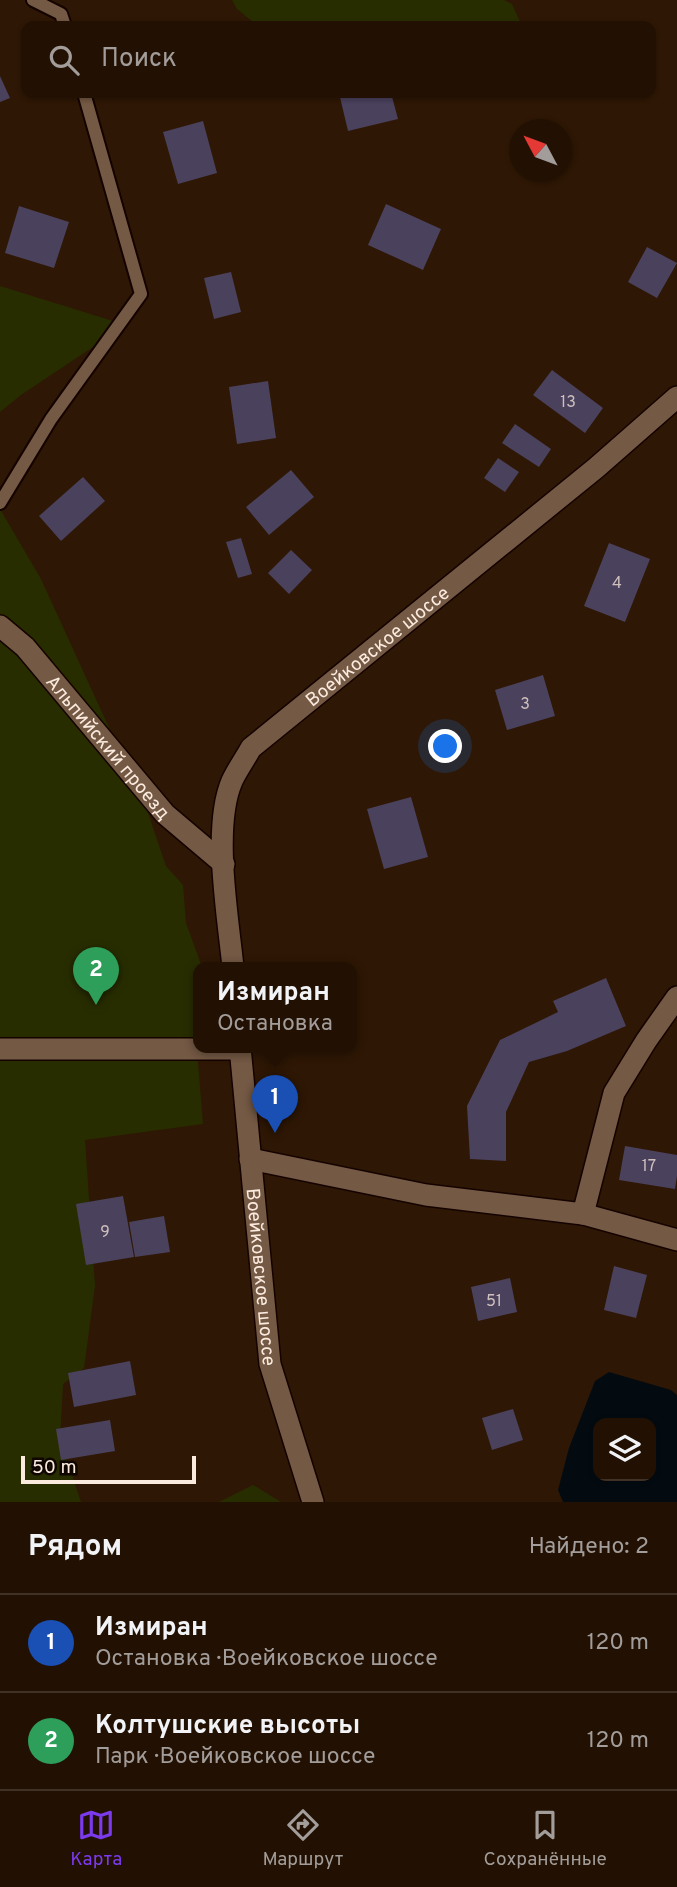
<!DOCTYPE html>
<html lang="ru">
<meta charset="utf-8">
<style>
:root{--surface:#221103;--page:#2a1a0d;--text:#f1f3f6;--muted:#a29d9a;--line:#3f3125;--accent:#7c3aed}
body{margin:0;font-family:Overpass,sans-serif;background:var(--page);color:var(--text)}
.controls{position:absolute;right:21px;bottom:21px;display:grid;overflow:hidden;border-radius:14px;box-shadow:0 2px 5px #0004}
.controls button{width:63px;height:63px;display:grid;place-items:center;padding:0;border:0;border-bottom:2px solid var(--line);background:var(--surface);color:var(--text);font:35px sans-serif}
.compass{position:absolute;left:509px;top:119px;width:63px;height:63px;border-radius:50%;background:var(--surface);box-shadow:0 2px 5px #0004;rotate:311deg}
.scale{position:absolute;left:21px;bottom:18px;width:175px;box-sizing:border-box;padding-left:7px;border:4px solid #fbebdf;border-top:0;font-size:19px;line-height:24px;white-space:nowrap;color:#fbebdf;-webkit-text-stroke:5px #0f0601;paint-order:stroke}
.you{position:absolute;left:446px;top:747px;width:24px;height:24px;margin:-18px;border:5px solid #fff;border-radius:50%;background:#1a73e8;box-shadow:0 0 0 10px #1a73e833}
.badge{display:grid;place-items:center;width:46px;height:46px;border-radius:50%;background:var(--accent);color:#fff;font-size:23px;font-weight:700}
.pin{position:absolute;translate:-50% -58px;filter:drop-shadow(0 2px 4px #0008)}
.pin::after{content:'';position:absolute;top:37px;width:24px;height:21px;background:inherit;clip-path:polygon(0 0,100% 0,50% 100%)}
.popup{position:absolute;left:193px;top:962px;width:164px;height:91px;box-sizing:border-box;display:grid;place-content:center;border-radius:14px;background:var(--surface);filter:drop-shadow(0 2px 5px #0005);font-size:23px;white-space:nowrap;color:var(--muted)}
.popup b{font-size:26px;color:var(--text)}
.popup::after{content:'';position:absolute;left:50%;top:100%;margin-left:-14px;border:14px solid transparent;border-top-color:var(--surface)}
.list{margin:0;padding:0;list-style:none}
h2{display:flex;justify-content:space-between;align-items:center;height:91px;margin:0;padding:0 28px;font-size:30px}
h2 small{font-size:23px;font-weight:400;color:var(--muted)}
.list li{display:grid;grid-template-columns:46px 1fr auto;gap:21px;align-items:center;box-sizing:border-box;height:98px;padding:0 28px;border-top:2px solid var(--line)}
.list b{display:block;font-size:26px;white-space:nowrap}
.list p{margin:0;font-size:23px;white-space:nowrap;color:var(--muted)}
.list em{font-size:23px;font-style:normal;color:var(--muted)}
.icon{flex:none;width:38px;height:38px;fill:none;stroke:currentColor;stroke-width:2;stroke-linecap:round;stroke-linejoin:round}
.map{position:relative;flex:none;width:677px;height:1502px;overflow:hidden}
.search{position:absolute;background:var(--surface);box-shadow:0 2px 5px #0004;left:21px;right:21px;top:21px;height:77px;display:flex;align-items:center;gap:18px;box-sizing:border-box;padding:0 24px;border-radius:14px;color:var(--muted);font-size:26px}
.sheet{height:287px;background:var(--surface)}
nav{display:flex;justify-content:space-around;align-items:center;box-sizing:border-box;height:98px;border-top:2px solid var(--line);background:var(--surface);font-size:19px;color:var(--muted)}
nav a{display:grid;justify-items:center;gap:4px}
nav .on{color:var(--accent)}
.map>svg:first-child{display:block}
</style>
<div class="map">
<svg width="677" height="1502" viewBox="0 0 677 1502">
<rect width="100%" height="100%" fill="#2e1704"/>
<path fill="#282d00" d="M232 0H504L512 4 522 26H258L237 9Z
M0 286 126 325 21 395 0 412Z
M0 509 41 579 148 813 166 866 183 885 186 923 202 967H198L197 1051 203 1124 85 1140 95 1286 84 1368 63 1384 60 1439 81 1502H0Z
M253 1485 281 1502H219Z"/>
<path fill="#030b11" fill-rule="evenodd" d="M609 1372 671 1390 677 1395V1502H563L558 1490 569 1448 595 1381ZM598 1423H651V1476H598Z"/>
<path fill="#4a415d" d="M0 76 10 98 0 102Z
M339 93H391L398 119 348 131Z
M203 121 217 173 178 184 163 132Z
M386 204 441 229 423 270 368 245Z
M19 206 69 222 54 268 5 253Z
M647 247 677 263 657 298 628 282Z
M231 272 241 312 214 319 204 278Z
M552 370 603 408 585 433 533 395Z
M268 381 276 438 237 444 229 387Z
M515 424 551 449 539 467 502 443Z
M498 458 519 472 505 492 484 478Z
M291 470 314 497 269 535 246 507Z
M83 477 105 501 61 541 39 516Z
M241 538 252 574 238 578 226 542Z
M609 543 650 559 625 622 584 606Z
M291 550 312 570 289 594 268 573Z
M543 675 555 716 507 730 495 690Z
M411 797 428 857 384 869 367 809Z
M606 978 626 1026 567 1051 529 1062 506 1112V1161L470 1159 467 1106 500 1040 558 1012 553 1001Z
M625 1146 677 1155V1176L675 1189 619 1180Z
M123 1196 134 1257 86 1265 76 1204Z
M164 1216 170 1252 135 1257 129 1222Z
M614 1266 647 1275 636 1318 604 1310Z
M510 1278 517 1312 478 1321 471 1287Z
M130 1361 136 1395 74 1407 68 1373Z
M513 1409 523 1440 492 1450 482 1418Z
M110 1420 115 1451 61 1460 56 1429Z"/>
<g fill="none" stroke-linecap="round" stroke-linejoin="round">
<g stroke="#150300" stroke-width="16">
<path id="service" d="M33 0 61 14 65 26
M0 503 51 419 141 294 84 93"/>
</g>
<g stroke="#150300" stroke-width="24">
<g id="minor">
<path id="s1" d="M0 626 25 647 165 814 224 864"/>
<path d="M0 1049H241"/>
<path d="M250 1159 426 1195 583 1214 677 1240"/>
<path d="M583 1214 614 1093 646 1041 677 997"/>
</g>
</g>
<g stroke="#150300" stroke-width="24">
<g id="tertiary">
<path id="s2" d="M233 967C228 917 212 827 232 781 237 770 245 759 251 748L596 468 677 397"/>
<path id="s3" d="M240 1047 270 1364 313 1502"/>
</g>
</g>
<use href="#service" stroke="#745944" stroke-width="12"/>
<use href="#minor" stroke="#745944" stroke-width="21"/>
<use href="#tertiary" stroke="#745944" stroke-width="21"/>
</g>
<g text-anchor="middle" stroke-width="5" stroke-linejoin="round" paint-order="stroke">
<g font-size="16" fill="#cfc0be">
<text x="568" y="407">13</text>
<text x="617" y="588">4</text>
<text x="525" y="709">3</text>
<text x="649" y="1171">17</text>
<text x="105" y="1237">9</text>
<text x="494" y="1306">51</text>
</g>
<g font-size="19" fill="#fbebdf" stroke="#0f0601">
<text dy="7" stroke="none"><textPath href="#s2" startOffset="388">Воейковское шоссе</textPath></text>
<text dy="7" stroke="none"><textPath href="#s1" startOffset="163">Альпийский проезд</textPath></text>
<text dy="7" stroke="none"><textPath href="#s3" startOffset="231">Воейковское шоссе</textPath></text>
</g>
</g>
</svg>
<div class="controls">
<button><svg class="icon" aria-label="layers" viewBox="0 0 24 24"><path d="M12 4l9 5-9 5-9-5zM3 14l9 5 9-5"/></svg></button>
</div>
<svg class="compass" viewBox="-18 -18 36 36"><path d="M0-13l5 13h-10z" fill="#e53935"/><path d="M0 13l5-13h-10z" fill="#a29d9a"/></svg>
<div class="scale">50 m</div>
<div class="you"></div>
<div class="pin badge" style="left:275px;top:1133px;background:#1a4fb4">1</div>
<div class="popup"><b>Измиран</b>Остановка</div>
<div class="pin badge" style="left:96px;top:1005px;background:#2e9e5b">2</div>
<div class="search"><svg class="icon" aria-label="search" viewBox="0 0 24 24"><circle cx="10" cy="10" r="6"/><path d="M15 15l6 6"/></svg>Поиск</div>
</div>
<section class="sheet">
<h2>Рядом<small>Найдено: 2</small></h2>
<ul class="list">
<li><span class="badge" style="background:#1a4fb4">1</span><div><b>Измиран</b><p>Остановка · Воейковское шоссе</p></div><em>120 m</em></li>
<li><span class="badge" style="background:#2e9e5b">2</span><div><b>Колтушские высоты</b><p>Парк · Воейковское шоссе</p></div><em>120 m</em></li>
</ul>
</section>
<nav>
<a class="on"><svg class="icon" aria-label="map" viewBox="0 0 24 24"><path d="M3 6l6-2 6 2 6-2v14l-6 2-6-2-6 2zM9 4v14M15 6v14"/></svg>Карта</a>
<a><svg class="icon" aria-label="directions" viewBox="0 0 24 24"><path d="M12 3l9 9-9 9-9-9zM9 14v-3h6M13 9l2 2-2 2"/></svg>Маршрут</a>
<a><svg class="icon" aria-label="saved" viewBox="0 0 24 24"><path d="M7 4h10v16l-5-4-5 4z"/></svg>Сохранённые</a>
</nav>
